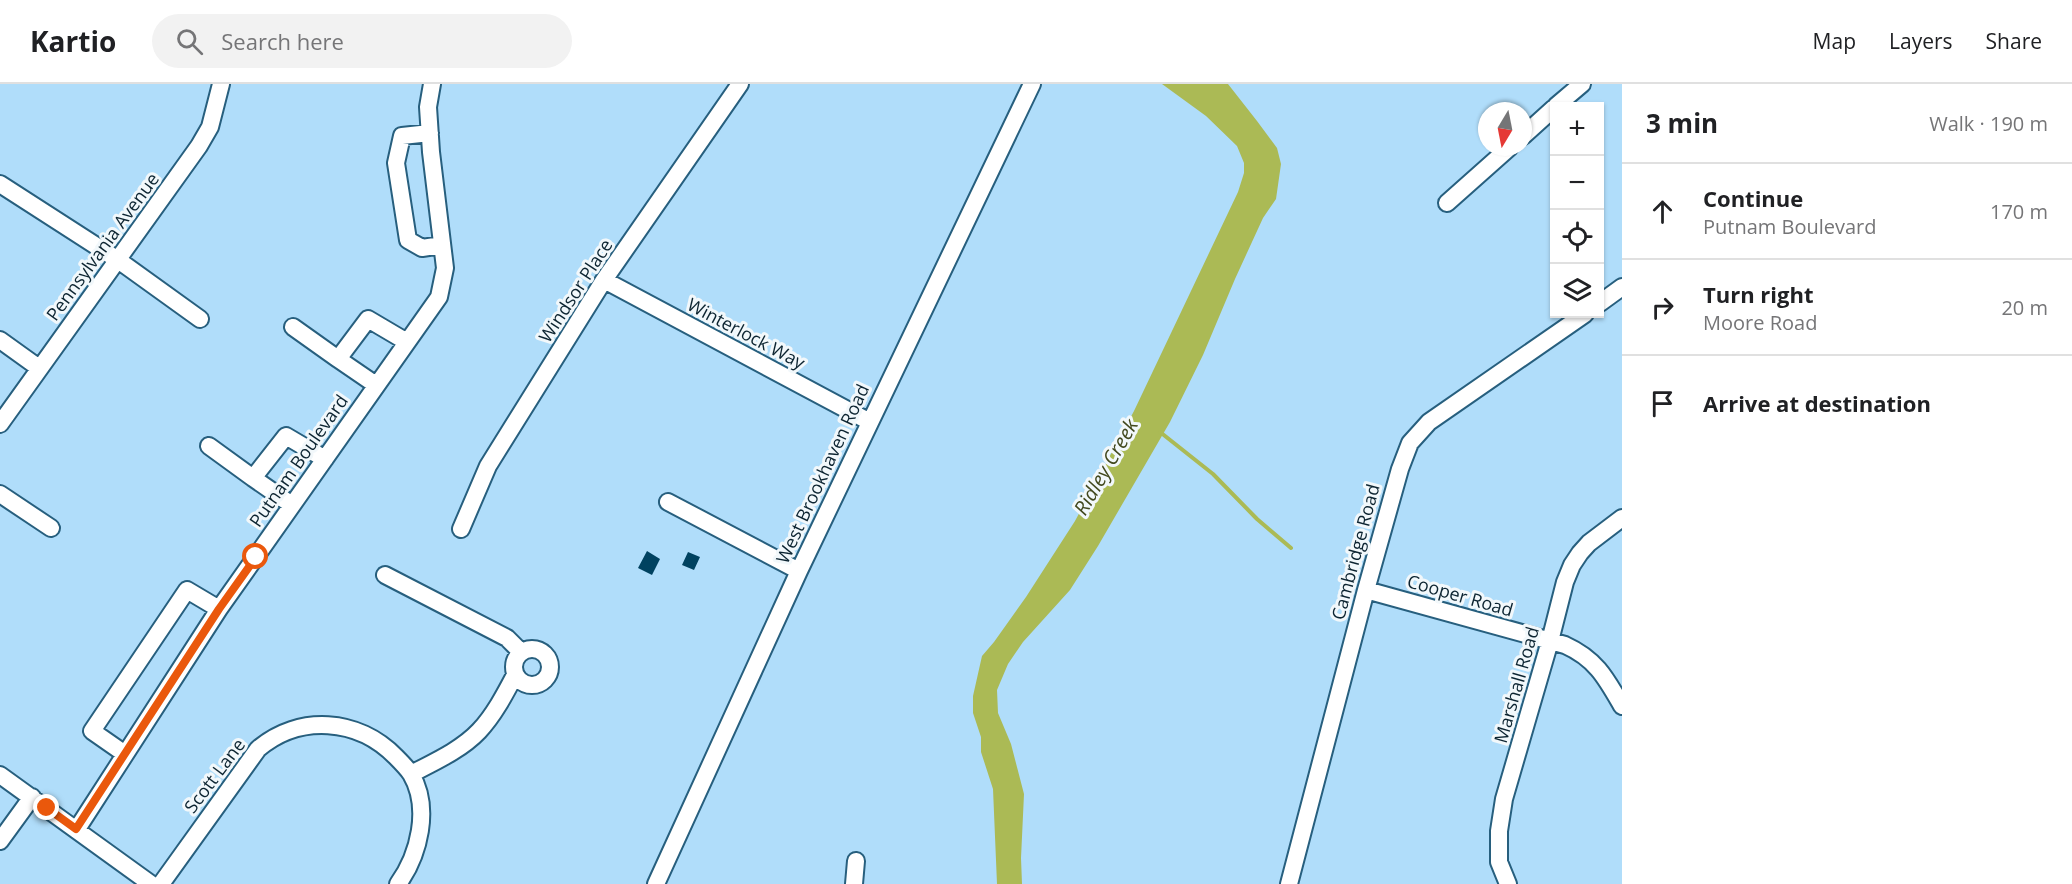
<!DOCTYPE html>
<meta charset="utf-8">
<style>
:root{--surface:#fff;--page:#f2f2f2;--text:#202124;--muted:#757577;--line:#e0e0e0}
body{margin:0;font-family:"Open Sans",sans-serif;background:var(--page);color:var(--text)}
.controls{position:absolute;right:18px;top:18px;display:grid;overflow:hidden;border-radius:0px;box-shadow:0 2px 4px #0004}
.controls button{width:54px;height:54px;display:grid;place-items:center;padding:0;border:0;border-bottom:2px solid var(--line);background:var(--surface);color:var(--text);font:30px sans-serif}
.compass{position:absolute;left:1478px;top:18px;width:54px;height:54px;border-radius:50%;background:var(--surface);box-shadow:0 2px 4px #0004;rotate:190deg}
.stop{position:absolute;width:18px;height:18px;margin:-14px;border:4px solid #ea580c;border-radius:50%;background:#fff}
.stop.end{background:#ea580c;border-color:#fff;box-shadow:0 2px 6px #0008}
.list{margin:0;padding:0;list-style:none}
h2{display:flex;justify-content:space-between;align-items:center;height:78px;margin:0;padding:0 24px;font-size:26px}
h2 small{font-size:20px;font-weight:400;color:var(--muted)}
.list li{display:grid;grid-template-columns:39px 1fr auto;gap:18px;align-items:center;box-sizing:border-box;height:96px;padding:0 24px;border-top:2px solid var(--line)}
.list b{display:block;font-size:22px;white-space:nowrap}
.list p{margin:0;font-size:20px;white-space:nowrap;color:var(--muted)}
.list em{font-size:20px;font-style:normal;color:var(--muted)}
.icon{flex:none;width:33px;height:33px;fill:none;stroke:currentColor;stroke-width:2;stroke-linecap:round;stroke-linejoin:round}
.map{position:relative;flex:none;width:1622px;height:800px;overflow:hidden}
header{display:flex;align-items:center;gap:36px;box-sizing:border-box;height:84px;padding:0 30px;background:var(--surface);border-bottom:2px solid var(--line)}
header strong{font-size:28px}
nav{display:flex;gap:33px;margin-inline-start:auto;font-size:21px}
.search{width:420px;height:54px;background:var(--page);display:flex;align-items:center;gap:15px;box-sizing:border-box;padding:0 21px;border-radius:33px;color:var(--muted);font-size:22px}
main{display:flex}
aside{flex:1;background:var(--surface)}
.map>svg:first-child{display:block}
</style>
<header>
<strong>Kartio</strong>
<div class="search"><svg class="icon" aria-label="search" viewBox="0 0 24 24"><circle cx="10" cy="10" r="6"/><path d="M15 15l6 6"/></svg>Search here</div>
<nav><a>Map</a><a>Layers</a><a>Share</a></nav>
</header>
<main>
<div class="map">
<svg width="1622" height="800" viewBox="0 0 1622 800">
<rect width="100%" height="100%" fill="#b0ddfa"/>
<path fill="#abba55" d="M1162 0H1228L1257 37 1277 64 1281 80 1276 115 1263 134 1235 195 1203 271 1170 338 1098 462 1070 506 1023 558 1008 580 997 606 998 629 1011 660 1024 710 1021 774 1022 800H997L993 705 981 668V653L973 629V612L982 572 994 558 1026 513 1075 437 1134 327 1238 108 1244 89V79L1237 62 1206 32Z"/>
<g fill="none" stroke-linecap="round" stroke-linejoin="round">
<path stroke="#abba55" stroke-width="4" d="M1160 348 1213 390 1257 435 1291 464"/>
</g>
<path fill="#004260" d="M647 467 660 475 652 491 638 484Z
M688 468 700 473 694 486 682 481Z"/>
<g fill="none" stroke-linecap="round" stroke-linejoin="round">
<g stroke="#275f7e" stroke-width="20">
<path id="minor" d="M1556 22 1582 0
M430 49 402 52 396 79 408 156 422 164 442 161
M1523 52 1554 24
M0 100 118 176 200 235
M1447 119 1510 63
M604 196 870 338
M1600 219 1622 203
M293 243 338 275
M0 256 39 284
M376 301 338 275 368 235 407 258
M0 340 199 62 210 43 221 0
M209 362 253 394
M0 410 51 444
M668 418 799 487
M292 421 253 394 286 352 325 375
M461 445 488 382 604 196 740 0
M385 491 507 554 521 568
M1366 506 1565 561C1596 575 1606 594 1622 622
M514 583a18 18 0 1 1 36 0a18 18 0 1 1-36 0Z
M125 670 92 647 187 506 219 525
M411 690C434 678 461 666 479 647 494 631 505 610 515 591
M0 691 151 800
M77 745 219 525 439 213 445 184 431 68 428 23 432 0
M0 757 32 713
M161 800 258 665C299 630 358 634 396 673 401 678 407 684 411 690 431 724 419 771 398 800
M656 800 799 487 1032 0
M854 800 856 777
M1289 800 1366 506 1400 385 1410 359 1429 338 1585 230
M1508 800 1499 778V747L1504 715 1550 557 1565 498 1572 481 1580 469 1589 459 1622 434"/>
</g>
<use href="#minor" stroke="#fff" stroke-width="16"/>
</g>
<g fill="none" stroke-linecap="round" stroke-linejoin="round">
<path stroke="#ea580c" stroke-width="8" d="M47 724 76 745 219 525 256 473"/>
</g>
<g text-anchor="middle" stroke-width="6" stroke-linejoin="round" paint-order="stroke">
<g font-size="18" fill="#0c2431" stroke="#f2f8fb">
<text transform="translate(103 163) rotate(-54)" y="6">Pennsylvania Avenue</text>
<text transform="translate(576 207) rotate(-57)" y="6">Windsor Place</text>
<text transform="translate(746 250) rotate(28)" y="6">Winterlock Way</text>
<text transform="translate(299 377) rotate(-55)" y="6">Putnam Boulevard</text>
<text transform="translate(823 390) rotate(-65)" y="6">West Brookhaven Road</text>
<text transform="translate(1356 468) rotate(-75)" y="6">Cambridge Road</text>
<text transform="translate(1460 512) rotate(16)" y="6">Cooper Road</text>
<text transform="translate(1517 601) rotate(-74)" y="6">Marshall Road</text>
<text transform="translate(215 692) rotate(-53)" y="6">Scott Lane</text>
</g>
<g font-size="20" font-style="italic" fill="#42491f" stroke="#f2f8fb">
<text transform="translate(1106 383) rotate(-60)" y="7">Ridley Creek</text>
</g>
</g>
</svg>
<div class="controls">
<button>+</button>
<button>−</button>
<button><svg class="icon" aria-label="locate" viewBox="0 0 24 24"><circle cx="12" cy="12" r="6"/><path d="M12 2v4M12 18v4M2 12h4M18 12h4"/></svg></button>
<button><svg class="icon" aria-label="layers" viewBox="0 0 24 24"><path d="M12 4l9 5-9 5-9-5zM3 14l9 5 9-5"/></svg></button>
</div>
<svg class="compass" viewBox="-18 -18 36 36"><path d="M0-13l5 13h-10z" fill="#e53935"/><path d="M0 13l5-13h-10z" fill="#757577"/></svg>
<div class="stop" style="left:256px;top:473px"></div>
<div class="stop end" style="left:47px;top:724px"></div>
</div>
<aside>
<h2>3 min<small>Walk · 190 m</small></h2>
<ul class="list">
<li><svg class="icon" aria-label="ahead" viewBox="0 0 24 24"><path d="M12 20V5M6 11l6-6 6 6"/></svg><div><b>Continue</b><p>Putnam Boulevard</p></div><em>170 m</em></li>
<li><svg class="icon" aria-label="right" viewBox="0 0 24 24"><path d="M7 20v-9h11M14 6l5 5-5 5"/></svg><div><b>Turn right</b><p>Moore Road</p></div><em>20 m</em></li>
<li><svg class="icon" aria-label="arrive" viewBox="0 0 24 24"><path d="M6 21V4h12l-3 4 3 4H6"/></svg><div><b>Arrive at destination</b></div></li>
</ul>
</aside>
</main>
